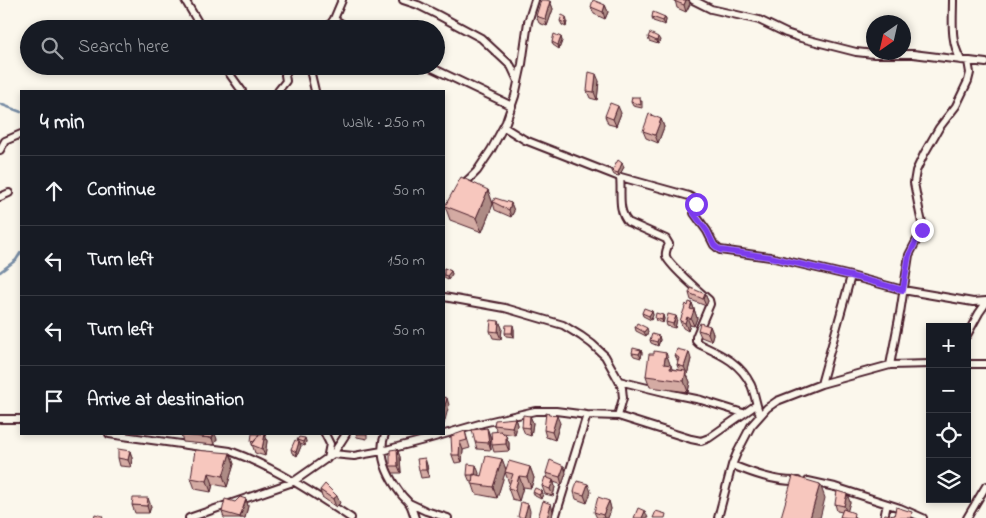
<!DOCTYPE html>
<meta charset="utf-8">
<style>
:root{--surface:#171b24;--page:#242831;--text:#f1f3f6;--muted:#9ea1a6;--line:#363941}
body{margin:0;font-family:"Indie Flower",sans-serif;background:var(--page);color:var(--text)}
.controls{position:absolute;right:15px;bottom:15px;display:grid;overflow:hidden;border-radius:0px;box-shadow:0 2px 8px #0003}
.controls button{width:45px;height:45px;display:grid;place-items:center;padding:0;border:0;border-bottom:1px solid var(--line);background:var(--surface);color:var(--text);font:25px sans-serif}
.compass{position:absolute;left:866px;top:15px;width:45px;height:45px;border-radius:50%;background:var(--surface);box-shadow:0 2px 8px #0003;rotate:214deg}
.stop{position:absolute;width:15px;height:15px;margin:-11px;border:4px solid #7c3aed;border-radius:50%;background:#fff}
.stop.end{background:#7c3aed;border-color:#fff;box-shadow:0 1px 5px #0008}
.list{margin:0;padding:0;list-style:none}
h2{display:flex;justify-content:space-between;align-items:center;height:65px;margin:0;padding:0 20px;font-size:21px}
h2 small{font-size:16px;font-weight:400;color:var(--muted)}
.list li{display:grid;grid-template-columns:32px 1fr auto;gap:15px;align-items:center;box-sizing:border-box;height:70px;padding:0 20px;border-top:1px solid var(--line)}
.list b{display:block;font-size:19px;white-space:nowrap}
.list em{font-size:16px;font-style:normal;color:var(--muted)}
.icon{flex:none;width:28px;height:28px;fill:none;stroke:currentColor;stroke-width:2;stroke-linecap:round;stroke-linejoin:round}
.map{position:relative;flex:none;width:986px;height:518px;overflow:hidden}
.search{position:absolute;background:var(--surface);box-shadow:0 2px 8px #0003;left:20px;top:20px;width:425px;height:55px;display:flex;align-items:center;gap:12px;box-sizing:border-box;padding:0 18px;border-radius:28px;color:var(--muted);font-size:19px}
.panel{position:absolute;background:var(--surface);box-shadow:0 2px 8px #0003;left:20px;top:90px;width:425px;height:345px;border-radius:0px}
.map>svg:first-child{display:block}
</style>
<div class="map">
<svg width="986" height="518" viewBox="0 0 986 518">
<rect width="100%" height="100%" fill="#fbf7ec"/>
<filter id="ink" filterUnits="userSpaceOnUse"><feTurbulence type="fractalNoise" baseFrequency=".02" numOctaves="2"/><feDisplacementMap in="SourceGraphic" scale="10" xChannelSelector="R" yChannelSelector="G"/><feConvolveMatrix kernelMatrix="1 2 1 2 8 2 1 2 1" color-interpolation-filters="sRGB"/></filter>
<g filter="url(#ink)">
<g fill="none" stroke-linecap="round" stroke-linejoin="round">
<path stroke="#788da5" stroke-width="2.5" d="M0 104 21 112
M0 272 16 260 21 252"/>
<g stroke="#4a1f2b" stroke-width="10">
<path id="street" d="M185 0 202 29
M403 0 418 5 438 15 481 38 511 66 518 81
M693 0 711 9 759 20 786 33 801 38 856 52 874 54H913L986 63
M953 0C953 21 950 41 961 60
M334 19 350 29
M327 29 334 19 342 0
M224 66 242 91
M308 66 311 74 315 91
M428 66 512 106
M278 91 286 81 285 75 291 66
M504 127 525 140 617 176 689 196 694 199 696 204 694 213 707 231 714 245 720 250 770 257 851 276 903 290 973 302 986 301
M0 150 5 141 21 134
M620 177C622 192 617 210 628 222L666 239 669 244C667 248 665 252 666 256 667 263 702 294 709 300L710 304 696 337V341L699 344C720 354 740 362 751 385 755 394 756 405 760 415
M462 185 470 178 477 171 491 150 506 122 515 96 522 64 528 22 535 0
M0 197 9 193
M444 297 505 308 563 325 581 336 592 344 605 356 619 381 622 388 623 398 618 416
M967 335 979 313 986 303
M967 364H986
M890 365 900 313 909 255 922 230V223L920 214 914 183 916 171 924 154 939 128 956 106 968 81 970 73 968 61
M619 381 672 394 701 400 743 413
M821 384 851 276
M0 419H21
M109 434 230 451C274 467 312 492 351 518
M325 434 330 444 327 459
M385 434C377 455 388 477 401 494 403 497 407 500 409 503 412 507 413 513 415 518
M333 454 346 434
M732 465C752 473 776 482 798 481
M808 481 835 487 900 508 923 518
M409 503 426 511 448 518
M189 518 293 482 333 454 354 456 382 451 424 440 483 423 535 411H556L587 415 618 416 691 439 701 441 709 438 756 405
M555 518 587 415
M718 518 732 465 737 453 751 426 767 408 777 401 821 384 890 365 930 364
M884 518 887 504
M967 518 986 486"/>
</g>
<use href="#street" stroke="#fbf7ec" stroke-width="6"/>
</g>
<path fill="#d4aba3" stroke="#4a1f2b" d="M675 0H689L690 4 686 12 677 8Z
M550 1 553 9 547 26 539 23 536 16Z
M605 5 608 12 605 19 594 14 591 7Z
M652 17H665L666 20 665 25 653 21Z
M560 21H567L566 27 562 25Z
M561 37 562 41 559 49 553 45 552 42Z
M648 37 660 40 658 44 649 41Z
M599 81 597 100 590 98 587 91Z
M642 101V108L633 106 631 102Z
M621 113 616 126 608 124 605 116Z
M661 119 664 127 658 143 646 138 643 131Z
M622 163 624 167 619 176 614 175 612 171Z
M488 190 493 204 482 232 450 220 445 206Z
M493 202 511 203 514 211 511 217 495 210Z
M444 268 451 271 452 274 448 280 444 278Z
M689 293 705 294 708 301 706 306 691 300Z
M692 303 697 318 694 326 690 325 688 331 683 328 680 321 688 306Z
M652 311 653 315 651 320 643 316 642 313Z
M663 315 664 319 663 323 656 321 655 318Z
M676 316 677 319 675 328 667 326 666 322Z
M499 321 502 328 501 339 493 338 490 331Z
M710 326 713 334 711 341 701 337 698 330Z
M635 327 648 332 646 336 636 331Z
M514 329V337L506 336 505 333Z
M659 336 660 340 658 346 651 343 650 340Z
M641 350 642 353 641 358 634 356 632 353Z
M666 353 670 365H671L672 369 679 370 677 365 678 362 675 355 691 359 687 375 690 382 688 392 650 387 646 376 654 354Z
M530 416 533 423 531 436 525 434 522 427Z
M515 418 517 425 515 435 503 433 506 436 509 443V451L494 452 492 445 497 431 494 425Z
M560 423 555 440 546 437 544 430Z
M487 428 490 436 491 450 477 449 475 442Z
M465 431 470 448 463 450 462 462 455 463 452 455Z
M181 434 217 439 214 445 183 442Z
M265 434 267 441 265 456 255 453 251 441Z
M356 434H367V439L357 437Z
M297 440 306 441 305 446 300 444 301 446 297 456 292 453 291 449 298 441Z
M397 449 400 457 401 473H393L390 466Z
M130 451 132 458 131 467 120 466 118 458Z
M230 453 234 464 227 487 213 484 211 492 195 489 191 478Z
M502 459 506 470 530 467 534 478 531 488 523 487 519 501 512 499 508 488 510 483H509L505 472 497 498 476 494 472 482H470L467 475 479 473 478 475 481 476Z
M427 465 429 477 421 478 419 470Z
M546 473H566L562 485 554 482 555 487 553 496 545 494 542 486 548 478Z
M320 490 340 503 336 507 322 497Z
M542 491 543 494 541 499 535 496 533 492Z
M574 492H591L587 503 576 499Z
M246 499 248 506 245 518H224L222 512 235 502Z
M609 501 611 509 608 518H597L594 512Z
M850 502 847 511 856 518H840L842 512 837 511 835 504Z
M132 505 151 506 149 513H135Z"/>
<path fill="#ad8b85" stroke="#4a1f2b" d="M686 0H689L690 4 686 12 684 5Z
M550 1 553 9 547 26 545 19Z
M605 5 608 12 605 19 603 12Z
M566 17 567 21 566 27 565 23Z
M665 17 666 20 665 25 663 21Z
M561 37 562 41 559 49 558 45Z
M658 37 660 40 658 44 657 41Z
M596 74 599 81 597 100 594 92Z
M618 106 621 113 616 126 613 119Z
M661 119 664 127 658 143 655 135Z
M622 163 624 167 619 176 618 173Z
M488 190 493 204 482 232 476 218Z
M511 203 514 211 511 217 509 210Z
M451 271 452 274 448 280 447 276Z
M705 294 708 301 706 306 703 299Z
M692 303 697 318 694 326 691 319 690 309Z
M652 311 653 315 651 320 649 316Z
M663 315 664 319 663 323 662 320Z
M676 316 677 319 675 328 673 324Z
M687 317 690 325 688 331 685 323Z
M499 321 502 328 501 339 498 332Z
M513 325 514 329V337L512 333Z
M710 326 713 334 711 341 708 333Z
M647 328 648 332 646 336 644 332Z
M659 336 660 340 658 346 657 342Z
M641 350 642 353 641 358 639 354Z
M689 352 691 359 687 375 690 382 688 392 684 381 686 371 684 367Z
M666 353 670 364 668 375 664 364Z
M447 398 449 405 444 424V409Z
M530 416 533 423 531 436 529 428Z
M557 416 560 423 555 440 552 432Z
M515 418 517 425 515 435 512 427Z
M487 428 490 436 491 450 489 443Z
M214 434H215L217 439 214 445 212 438Z
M265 434 267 441 265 456 262 449Z
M506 436 509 443V451L506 444Z
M305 438 306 441 305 446 303 442Z
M299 442 301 446 297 456 296 452Z
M460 442 463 450 462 462 459 455Z
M397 449 400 457 401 473 398 466Z
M130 451 132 458 131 467 128 460Z
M230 453 234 464 227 487 223 476Z
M425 458 427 465 429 477 426 470Z
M502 459 506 470 497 498 493 487Z
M476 465 479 473 478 482 475 475Z
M564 466 566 473 562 485 560 477Z
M530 467 534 478 531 488 527 477Z
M209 473 213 484 211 492 207 481Z
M519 476 523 487 519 501 515 490Z
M553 480 555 487 553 496 550 489Z
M588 484 591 492 587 503 584 495Z
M820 484 825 498 820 518H810Z
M542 491 543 494 541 499 539 495Z
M847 494 850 502 847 513 844 506Z
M337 496 340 503 336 507 333 499Z
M148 498 151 506 149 513 147 506Z
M246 499 248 506 245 518H240Z
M609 501 611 509 608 518H604L603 515Z
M528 504 530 511 529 518H524Z
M551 504 553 511 552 518H547Z
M645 511 648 518H642Z"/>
<path fill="#f7c7be" stroke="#4a1f2b" d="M541 0H546L550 1 545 19 536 16Z
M593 0 605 5 603 12 591 7Z
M675 0H686L684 5 674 1Z
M653 12 665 17 663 21 652 17Z
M562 15 566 17 565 23 560 21Z
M650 33 658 37 657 41 648 37Z
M554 34 561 37 558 45 552 42Z
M589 72 596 74 594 92 587 91Z
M632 97H640L641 105 631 102Z
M610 103 618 106 613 119 605 116Z
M649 114 661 119 655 135 643 131Z
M618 160 622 163 618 173 612 171Z
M461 177 488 190 476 218 445 206Z
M495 198 511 203 509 210 493 202Z
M444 268 451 271 447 276 444 275Z
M691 288 705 294 703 299 689 293Z
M689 302 692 303 690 309 694 310 691 319 687 317 685 323 680 321 686 304 688 306Z
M644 308 652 311 649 316 642 313Z
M656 313 663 315 662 320 655 318Z
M668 314 676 316 673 324 666 322Z
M491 320 499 321 498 332 490 331Z
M637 323 647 328 644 332 635 327Z
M700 323 710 326 708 333 698 330Z
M506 325H513L512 333H505Z
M652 334 659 336 657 342 650 340Z
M633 348 641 350 639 354 632 353Z
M677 349 689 352 684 367 677 365 679 358 675 355Z
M654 351 666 353 664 364 671 365 670 369 686 371 684 381 646 376 649 354H654Z
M444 397 447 398 444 409Z
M546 413 557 416 552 432 544 430Z
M523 415 530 416 529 428 522 427Z
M515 418 512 427 494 425 495 420Z
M487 428 489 443 475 442 472 430Z
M465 431 467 440 460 442 459 455H452L451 436Z
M501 431 506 436V444L492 445 491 432Z
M181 434H214L212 438 181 435Z
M252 434H259L254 442 251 441Z
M259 434H265L262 449 252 445Z
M299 437 305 438 303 442 297 440Z
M295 440 299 442 296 452 291 449Z
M118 449 130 451 128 460 118 458Z
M397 449 398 466H390V450Z
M195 450 230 453 223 476 209 473 207 481 191 478Z
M486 456 502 459 493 487 472 484 473 474 481 476Z
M425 458 426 470H419L417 459Z
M550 460 564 466 560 477 546 473Z
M509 461 530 467 527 477 519 476 515 490 508 488 513 474 505 472Z
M468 464 476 465 475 475H467Z
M793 476 820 484 810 518H785L781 517Z
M545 477 553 480 550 489 542 486Z
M577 481 588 484 584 495 574 492Z
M325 484 337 496 333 499 320 490Z
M535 488 542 491 539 495 533 492Z
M837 491 847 494 844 506 835 504Z
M240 497 246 499 240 517 222 512 225 499 235 502Z
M598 497 609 501 603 515 594 512Z
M133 498H148L147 506 132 505Z
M543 501 551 504 547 518H538Z
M521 502 528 504 524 518 518 517Z
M896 507 912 512 911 518H883L885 514 894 516Z
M638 508 645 511 642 518H634Z
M843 509 854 513 853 518 840 517Z
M656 511 666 514 665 518H653Z
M95 514 103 516 102 518H94Z"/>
</g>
<g fill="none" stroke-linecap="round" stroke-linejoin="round" filter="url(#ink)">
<path stroke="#7c3aed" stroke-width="6" d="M696 204 694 214 707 231 714 245 720 250 770 257 851 276 903 290 909 255 922 230"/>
</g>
</svg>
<div class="controls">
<button>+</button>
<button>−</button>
<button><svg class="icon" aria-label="locate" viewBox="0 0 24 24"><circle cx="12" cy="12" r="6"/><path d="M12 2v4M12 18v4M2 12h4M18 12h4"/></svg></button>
<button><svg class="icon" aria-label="layers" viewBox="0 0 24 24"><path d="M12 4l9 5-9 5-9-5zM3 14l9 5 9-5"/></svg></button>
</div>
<svg class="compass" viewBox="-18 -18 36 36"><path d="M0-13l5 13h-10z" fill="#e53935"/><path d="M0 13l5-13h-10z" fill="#9ea1a6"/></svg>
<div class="stop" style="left:696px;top:204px"></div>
<div class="stop end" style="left:922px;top:230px"></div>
<div class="search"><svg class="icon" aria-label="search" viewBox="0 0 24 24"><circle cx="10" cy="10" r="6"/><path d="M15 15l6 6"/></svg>Search here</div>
<section class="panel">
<h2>4 min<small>Walk · 250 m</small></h2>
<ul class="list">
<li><svg class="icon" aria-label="ahead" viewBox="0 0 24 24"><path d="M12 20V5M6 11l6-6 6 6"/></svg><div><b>Continue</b></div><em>50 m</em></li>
<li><svg class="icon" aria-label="left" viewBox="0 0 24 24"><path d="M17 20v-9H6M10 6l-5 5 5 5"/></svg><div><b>Turn left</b></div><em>150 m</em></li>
<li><svg class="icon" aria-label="left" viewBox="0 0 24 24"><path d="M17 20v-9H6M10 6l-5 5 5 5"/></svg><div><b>Turn left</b></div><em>50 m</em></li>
<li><svg class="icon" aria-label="arrive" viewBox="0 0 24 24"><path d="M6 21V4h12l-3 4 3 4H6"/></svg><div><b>Arrive at destination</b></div></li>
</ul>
</section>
</div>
